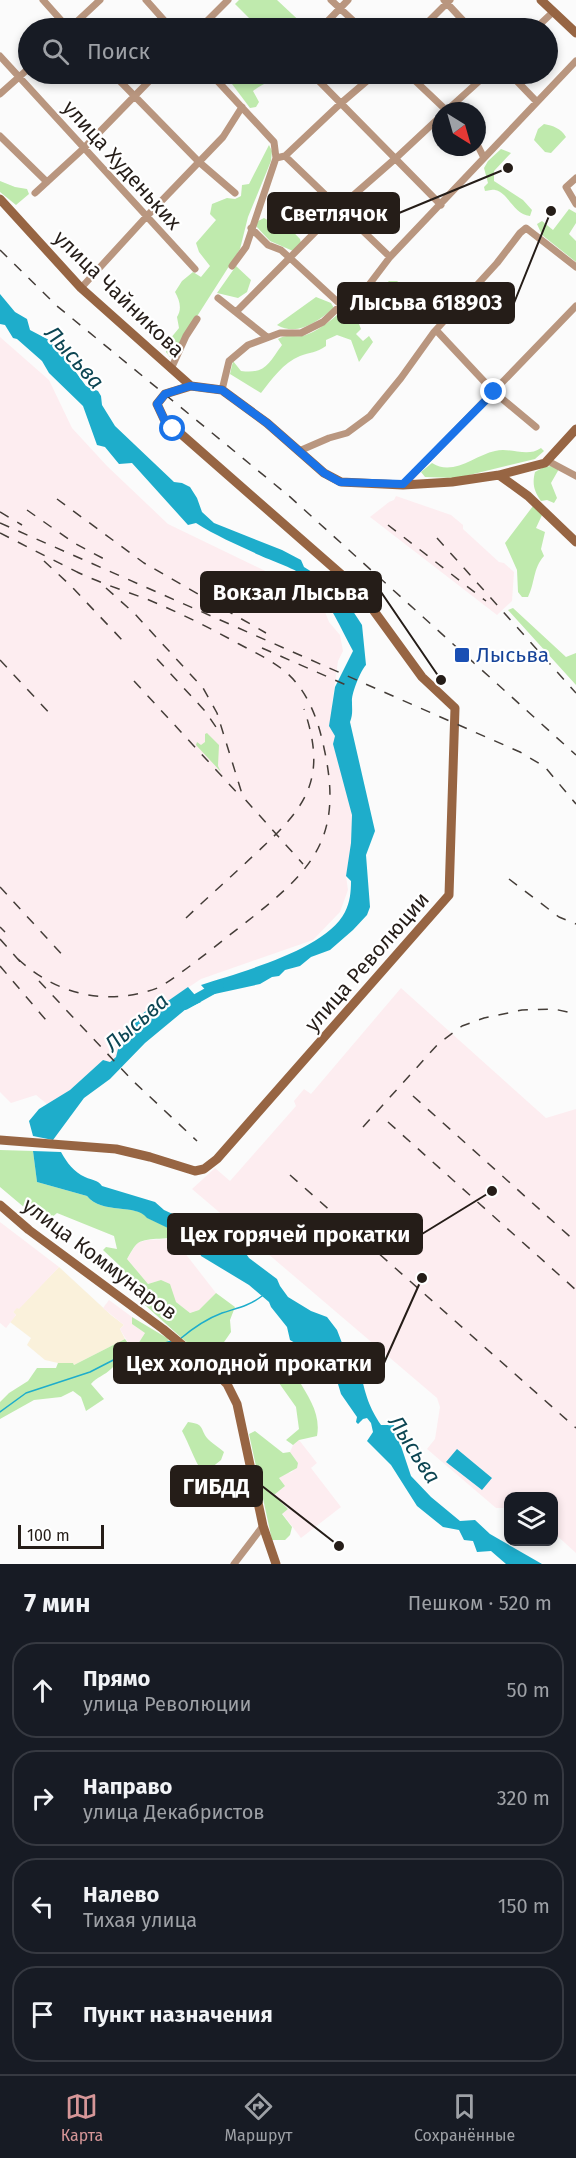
<!DOCTYPE html>
<html lang="ru">
<meta charset="utf-8">
<style>
:root{--surface:#171b24;--page:#242831;--text:#f1f3f6;--muted:#9ea1a6;--line:#363941;--accent:#d69698}
body{margin:0;font-family:"Fira Sans",sans-serif;background:var(--page);color:var(--text)}
.controls{position:absolute;right:18px;bottom:18px;display:grid;overflow:hidden;border-radius:12px;box-shadow:0 3px 9px #0003}
.controls button{width:54px;height:54px;display:grid;place-items:center;padding:0;border:0;border-bottom:2px solid var(--line);background:var(--surface);color:var(--text);font:30px sans-serif}
.compass{position:absolute;left:432px;top:102px;width:54px;height:54px;border-radius:50%;background:var(--surface);box-shadow:0 3px 9px #0003;rotate:143deg}
.scale{position:absolute;left:18px;bottom:15px;width:86px;box-sizing:border-box;padding-left:6px;border:3px solid #251d18;border-top:0;font-size:16px;line-height:21px;white-space:nowrap;color:#251d18;-webkit-text-stroke:4px #fff;paint-order:stroke}
.stop{position:absolute;width:18px;height:18px;margin:-14px;border:4px solid #1a73e8;border-radius:50%;background:#fff}
.stop.end{background:#1a73e8;border-color:#fff;box-shadow:0 2px 6px #0008}
.list{margin:0;padding:0;list-style:none}
h2{display:flex;justify-content:space-between;align-items:center;height:78px;margin:0;padding:0 24px;font-size:26px}
h2 small{font-size:20px;font-weight:400;color:var(--muted)}
.list li{display:grid;grid-template-columns:39px 1fr auto;gap:18px;align-items:center;box-sizing:border-box;height:96px;margin:0 12px 12px;padding:0 12px;border:2px solid var(--line);border-radius:24px}
.list b{display:block;font-size:22px;white-space:nowrap}
.list p{margin:0;font-size:20px;white-space:nowrap;color:var(--muted)}
.list em{font-size:20px;font-style:normal;color:var(--muted)}
.icon{flex:none;width:33px;height:33px;fill:none;stroke:currentColor;stroke-width:2;stroke-linecap:round;stroke-linejoin:round}
.map{position:relative;flex:none;width:576px;height:1564px;overflow:hidden}
.search{position:absolute;background:var(--surface);box-shadow:0 3px 9px #0003;left:18px;right:18px;top:18px;height:66px;display:flex;align-items:center;gap:15px;box-sizing:border-box;padding:0 21px;border-radius:33px;color:var(--muted);font-size:22px}
.sheet{height:510px;background:var(--surface)}
nav{display:flex;justify-content:space-around;align-items:center;box-sizing:border-box;height:84px;border-top:2px solid var(--line);background:var(--surface);font-size:16px;color:var(--muted)}
nav a{display:grid;justify-items:center;gap:3px}
nav .on{color:var(--accent)}
.map>svg:first-child{display:block}
</style>
<div class="map">
<svg width="576" height="1564" viewBox="0 0 576 1564">
<rect width="100%" height="100%" fill="#fbfbfb"/>
<path fill="#faf1db" d="M59 1267 111 1315 124 1325 120 1329 125 1339 74 1365 73 1363H58L45 1360 27 1345 31 1338 10 1322 16 1315 13 1312 17 1307 19 1308Z"/>
<path fill="#fdedf0" d="M0 337 49 380 72 428 107 466 168 524 305 590 313 599 321 602 329 622 340 635 343 651 338 661 332 704 335 736 352 815 351 843 346 876 348 890 340 912 313 940 201 979 165 1003 150 1007 119 1040 116 1057 110 1062 103 1060 70 1090 48 1105 36 1095 11 1103 0 1092Z
M396 496 451 515 463 525V529L499 562 504 563 514 572 512 601 497 615 370 517 389 502 394 500Z
M401 988 546 1118 576 1109V1553L554 1533V1496H508V1508H496L427 1449 435 1439 440 1407 437 1398 192 1189 215 1168 230 1181 296 1106 294 1101 304 1089 311 1094Z
M0 1222 59 1267 19 1309 17 1308 13 1312 16 1315 6 1328 0 1323Z
M174 1239 216 1293 199 1310 190 1313 176 1302 161 1280 148 1284 127 1259 137 1243 147 1240Z
M109 1300 132 1317V1324L145 1333 138 1344 130 1346 120 1329 124 1325 103 1308Z
M299 1440 317 1463 311 1468 341 1507 301 1538 282 1513 288 1509 274 1495 285 1486 279 1478 284 1474 292 1472 298 1463 290 1452 293 1445Z"/>
<path fill="#bfeaad" d="M239 0H277L307 28H246L251 20 235 4Z
M233 74H286C272 82 266 81 253 91L259 102 256 107 250 108 232 84Z
M544 124C553 126 561 128 566 137L551 153 545 152 534 140 538 129Z
M269 145 272 151 271 161 248 217 240 249 173 354 170 357 166 352 170 339 179 328 177 317C182 309 180 301 175 292L182 281 193 272 201 277 210 266 199 252 196 243 216 220 210 214 212 204 227 198 235 199 241 196 242 185 249 184Z
M501 149 511 153 494 171V181L523 200 532 210 530 216C513 214 508 192 495 190 494 189 485 191 485 191L484 187 488 183 484 168 488 161Z
M0 181 15 187 27 189 29 194 16 205 0 192Z
M569 209 576 213V223L569 234 576 241V262L542 235 537 224 542 221 553 230Z
M279 217 300 239 301 243 293 251 270 241 255 225 258 221 264 218 273 223Z
M236 266 251 280 247 292 238 298 217 293Z
M389 281H397L406 288C394 305 389 310 369 315L361 308 362 303Z
M316 297 331 303 334 308C318 321 298 337 277 325Z
M339 313H352L357 319 361 329 356 334 363 341 369 336 373 342 359 362 351 340 337 335 326 340V346C316 353 310 352 300 356 283 363 272 379 261 393L230 374 233 361 241 371C266 374 268 364 282 345L278 339C286 334 293 337 302 336 313 334 331 321 339 313Z
M541 448 544 451 535 459 457 478 425 477 421 472 432 463C453 477 475 455 495 451 511 447 527 458 541 448Z
M551 466 559 469 551 483 557 498 554 503 547 500 541 501C534 491 532 484 535 472L544 467Z
M533 506 542 515 536 528 545 532 541 549 544 556C533 568 535 583 528 597H522L518 592 517 570 505 543Z
M513 608 566 657 576 653V685L508 610Z
M207 733 219 745 218 766 221 772 196 745 197 742 201 745 205 742V734Z
M0 1150 33 1151 37 1182 87 1196C102 1215 136 1203 148 1218L183 1235C169 1241 149 1236 138 1243 134 1246 130 1254 127 1259L148 1284 161 1280 170 1284 176 1302 190 1313 199 1310 216 1293 235 1307 230 1320 231 1332 222 1345 220 1354 246 1374 247 1379 241 1383 238 1382 213 1363 204 1352 185 1341 136 1297 139 1289 119 1265 103 1250 106 1247 117 1249 114 1236 57 1213 44 1224 0 1187Z
M132 1317 167 1338 172 1346 168 1352H149L138 1360C122 1356 123 1358 111 1369 105 1375 97 1377 91 1384L104 1399 86 1411 81 1397 73 1391 61 1397 34 1400 0 1419V1402L9 1393 28 1381 37 1368H56L58 1363H73L74 1365 125 1339 130 1346 138 1344 145 1333 132 1324Z
M298 1379C309 1398 321 1414 317 1436L299 1440 293 1445 286 1440 299 1429 296 1407 279 1383 288 1380Z
M188 1422C205 1424 200 1429 207 1438 211 1443 219 1447 224 1452L221 1460 206 1472H202C194 1459 189 1444 182 1431Z
M255 1431 283 1453 290 1452 298 1463 297 1468 279 1478 285 1486 274 1495 288 1509 282 1514 292 1527 290 1535 285 1540H272L249 1434Z"/>
<path fill="#1eadcb" d="M0 294 15 312 27 319 30 330 49 340 61 352 86 386 98 391 101 396 102 405 115 426 174 482 182 483 190 487 197 498 202 512 214 523 282 550 301 560 304 567 320 577 349 605 362 625 366 665C361 670 351 694 352 702 352 710 353 714 350 722L375 831 366 855 370 907 367 915 353 930 330 950 311 957 300 966 285 970 279 976 272 977 260 984 210 995 201 985C240 972 326 950 345 912 350 902 351 892 351 881L346 876 351 843 352 815 333 744 335 736 329 726 335 687 353 651C340 627 331 604 312 583 300 569 276 563 259 555 238 545 216 536 196 523L188 525 132 463 119 464 105 447 97 445 83 406 49 373 42 361 17 339 13 338 5 325 0 324Z
M188 987 201 1002 186 1009 145 1043 110 1079 84 1098 53 1140 33 1136 29 1121 39 1109 70 1090 103 1060 110 1062 116 1057 122 1033 150 1007 165 1003Z
M33 1151 61 1152C67 1163 74 1172 85 1177 93 1181 97 1179 102 1186L155 1202 164 1210 240 1245 249 1258 277 1279 280 1286 288 1297 311 1311 327 1317 337 1330 352 1369 361 1375C366 1396 369 1407 381 1425H394L411 1476 431 1497 460 1521 475 1520 490 1534 542 1564H506L491 1551 477 1552 473 1541 464 1540 459 1530 443 1527 417 1506 391 1465 367 1441 373 1432 371 1423 367 1418 363 1419 358 1424 356 1422 357 1417 341 1394 338 1384 330 1373 314 1363 307 1350 290 1340 287 1327 271 1307 269 1302 249 1285 201 1256 195 1241 147 1218C136 1203 102 1215 87 1196L37 1182Z
M457 1449 492 1478 482 1490 446 1462Z"/>
<g fill="none" stroke-linecap="round" stroke-linejoin="round">
<path stroke="#1eadcb" stroke-width="1.5" d="M180 1339C193 1328 206 1319 222 1313 237 1308 249 1306 262 1296
M0 1412 26 1393 90 1372 125 1354 172 1341"/>
<path stroke="#1eadcb" stroke-width="10" d="M185 1005 219 986"/>
<path stroke="#b9967f" stroke-width="7" d="M43 0 68 28
M146 0 171 28
M331 0 361 28
M444 0 470 28
M70 28 100 0
M200 28 228 0
M321 28 348 0
M422 28 450 0
M536 28 553 12
M0 56 195 269
M113 74 199 162 235 193
M211 74 274 142 276 158 285 156 390 257
M312 74 441 205
M408 74 447 111
M510 74 537 102
M0 94 28 69
M446 111 487 74
M0 136 47 182
M477 144 484 158
M285 156 340 104 375 74
M576 178 566 187 576 204
M35 193 84 148 156 74
M251 228 268 245 281 250 290 258 341 305
M232 266 246 247 276 158
M81 288 146 217 223 137 242 107
M218 298 267 337
M237 311 340 207 396 158 441 116
M436 330 494 392 536 427
M171 369 186 336 197 319
M222 390 229 361 248 345 280 333H301L323 322 341 305 368 286 390 257 576 61
M299 451 329 438 347 433 370 416 401 378 434 332 497 263 520 233 526 228 576 267
M548 461 576 476
M403 485 576 306
M234 1564 263 1526"/>
<path stroke="#976543" stroke-width="9" d="M541 0 576 33
M0 199 81 288 191 386
M499 475 528 496 576 542
M0 1140 116 1149 150 1157 195 1171 204 1169 217 1159 449 895 455 708 422 677 366 600 351 583 164 419 157 404 165 394 191 386 222 390 267 423 324 473 341 482 403 485 452 482 499 475 545 463 576 429
M0 1205 29 1230 163 1329 216 1373 227 1384 237 1404 263 1526 276 1564"/>
<path stroke="#443d38" stroke-width="1.5" stroke-dasharray="10 10" stroke-linecap="butt" d="M0 250 57 306 289 496 576 755
M57 499 144 563 266 633
M27 510 74 543 108 561
M0 512 22 525
M0 523 520 752 545 767 576 804
M388 525 486 601
M0 533 83 575
M437 538 576 693
M44 561 70 585 125 643
M106 588 134 613 203 688 217 713 243 797 303 864
M262 648 353 688
M157 659 205 711 218 730
M0 660 54 718
M134 681 241 797
M509 879 559 917 576 924
M0 887 67 960
M186 918C208 897 231 877 253 856 304 809 329 782 304 709
M0 927 5 932
M0 939 24 966
M18 959C58 996 110 1007 160 987 188 969 214 947 240 927 309 873 345 842 324 748 318 719 307 688 282 669 269 659 254 652 239 644 210 628 180 613 149 600 125 591 100 583 77 572
M0 966 51 1026
M39 981 133 1081 197 1141
M413 1096 576 1242
M388 1122 576 1290
M363 1127 438 1044 462 1026 484 1018 522 1010 554 1009 576 1014
M290 1175 576 1428"/>
</g>
<g fill="none" stroke-linecap="round" stroke-linejoin="round">
<path stroke="#1a73e8" stroke-width="8" d="M173 429 164 419 157 404 165 394 190 386 222 390 267 423 324 473 340 482 403 484 494 392"/>
</g>
<rect fill="#1a4fb4" stroke="#fff" stroke-width="2" x="454" y="647" width="16" height="16" rx="3"/>
<g text-anchor="middle" stroke-width="4.5" stroke-linejoin="round" paint-order="stroke">
<g font-size="21" fill="#251d18" stroke="#fff">
<text transform="translate(122 165) rotate(48)" y="7">улица Худеньких</text>
<text transform="translate(119 294) rotate(44)" y="7">улица Чайникова</text>
<text transform="translate(367 962) rotate(-49)" y="7">улица Революции</text>
<text transform="translate(100 1259) rotate(37)" y="7">улица Коммунаров</text>
</g>
<g font-size="21" fill="#164399" stroke="#fff" text-anchor="start">
<text x="476" y="662">Лысьва</text>
</g>
<g font-size="22" font-style="italic" fill="#0d4653" stroke="#fff">
<text transform="translate(75 357) rotate(48)" y="8">Лысьва</text>
<text transform="translate(136 1022) rotate(-41)" y="8">Лысьва</text>
<text transform="translate(415 1449) rotate(57)" y="8">Лысьва</text>
</g>
</g>
<path fill="none" stroke="#251d18" stroke-width="2" d="M508 168L399 213M551 211L514 303M441 680L381 592M492 1191L422 1234M422 1278L384 1363M339 1546L262 1486"/>
<g fill="#251d18" stroke="#fff" stroke-width="2">
<circle cx="508" cy="168" r="6"/>
<circle cx="551" cy="211" r="6"/>
<circle cx="441" cy="680" r="6"/>
<circle cx="492" cy="1191" r="6"/>
<circle cx="422" cy="1278" r="6"/>
<circle cx="339" cy="1546" r="6"/>
</g>
<g fill="#251d18" stroke="#251d18" stroke-width="2">
<rect x="268" y="193" width="131" height="40" rx="6"/>
<rect x="338" y="283" width="176" height="40" rx="6"/>
<rect x="201" y="572" width="180" height="40" rx="6"/>
<rect x="168" y="1214" width="254" height="40" rx="6"/>
<rect x="114" y="1343" width="270" height="40" rx="6"/>
<rect x="171" y="1466" width="91" height="40" rx="6"/>
</g>
<g font-size="22" text-anchor="middle" font-weight="bold" fill="#fff">
<text x="334" y="221">Светлячок</text>
<text x="426" y="310">Лысьва 618903</text>
<text x="291" y="600">Вокзал Лысьва</text>
<text x="295" y="1242">Цех горячей прокатки</text>
<text x="249" y="1371">Цех холодной прокатки</text>
<text x="216" y="1494">ГИБДД</text>
</g>
</svg>
<div class="controls">
<button><svg class="icon" aria-label="layers" viewBox="0 0 24 24"><path d="M12 4l9 5-9 5-9-5zM3 14l9 5 9-5"/></svg></button>
</div>
<svg class="compass" viewBox="-18 -18 36 36"><path d="M0-13l5 13h-10z" fill="#e53935"/><path d="M0 13l5-13h-10z" fill="#9ea1a6"/></svg>
<div class="scale">100 m</div>
<div class="stop" style="left:173px;top:429px"></div>
<div class="stop end" style="left:494px;top:392px"></div>
<div class="search"><svg class="icon" aria-label="search" viewBox="0 0 24 24"><circle cx="10" cy="10" r="6"/><path d="M15 15l6 6"/></svg>Поиск</div>
</div>
<section class="sheet">
<h2>7 мин<small>Пешком · 520 m</small></h2>
<ul class="list">
<li><svg class="icon" aria-label="ahead" viewBox="0 0 24 24"><path d="M12 20V5M6 11l6-6 6 6"/></svg><div><b>Прямо</b><p>улица Революции</p></div><em>50 m</em></li>
<li><svg class="icon" aria-label="right" viewBox="0 0 24 24"><path d="M7 20v-9h11M14 6l5 5-5 5"/></svg><div><b>Направо</b><p>улица Декабристов</p></div><em>320 m</em></li>
<li><svg class="icon" aria-label="left" viewBox="0 0 24 24"><path d="M17 20v-9H6M10 6l-5 5 5 5"/></svg><div><b>Налево</b><p>Тихая улица</p></div><em>150 m</em></li>
<li><svg class="icon" aria-label="arrive" viewBox="0 0 24 24"><path d="M6 21V4h12l-3 4 3 4H6"/></svg><div><b>Пункт назначения</b></div></li>
</ul>
</section>
<nav>
<a class="on"><svg class="icon" aria-label="map" viewBox="0 0 24 24"><path d="M3 6l6-2 6 2 6-2v14l-6 2-6-2-6 2zM9 4v14M15 6v14"/></svg>Карта</a>
<a><svg class="icon" aria-label="directions" viewBox="0 0 24 24"><path d="M12 3l9 9-9 9-9-9zM9 14v-3h6M13 9l2 2-2 2"/></svg>Маршрут</a>
<a><svg class="icon" aria-label="saved" viewBox="0 0 24 24"><path d="M7 4h10v16l-5-4-5 4z"/></svg>Сохранённые</a>
</nav>
